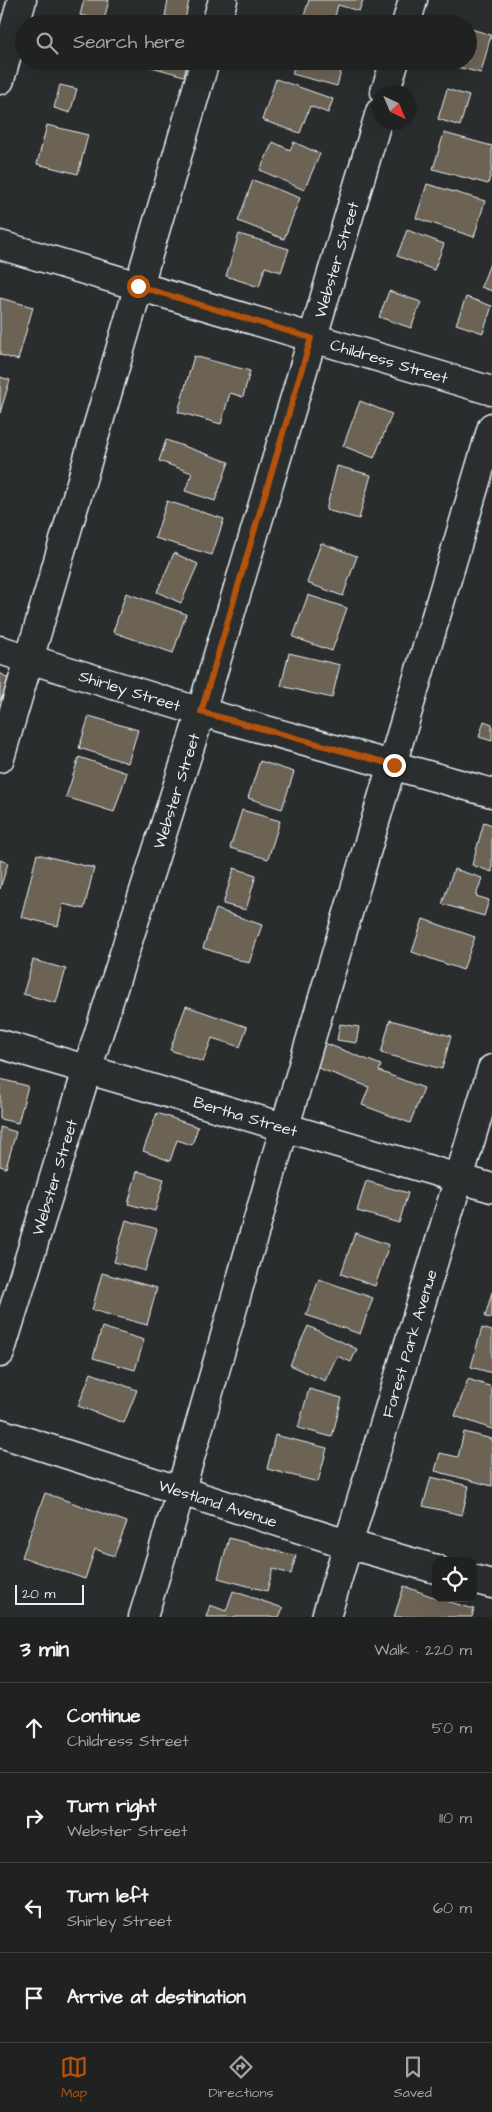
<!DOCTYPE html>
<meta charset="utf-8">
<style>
:root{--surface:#202222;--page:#2d2f2f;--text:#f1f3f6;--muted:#a2a4a5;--line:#3d3f40;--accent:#b45309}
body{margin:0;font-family:"Architects Daughter",sans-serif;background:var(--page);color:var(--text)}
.controls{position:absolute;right:15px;bottom:15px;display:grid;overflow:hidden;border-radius:10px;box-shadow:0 5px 20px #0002}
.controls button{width:45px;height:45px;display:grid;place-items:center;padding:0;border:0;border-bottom:1px solid var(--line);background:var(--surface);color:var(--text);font:25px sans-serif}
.compass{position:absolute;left:372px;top:85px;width:45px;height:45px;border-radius:50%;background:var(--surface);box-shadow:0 5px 20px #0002;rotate:136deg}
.scale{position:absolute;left:15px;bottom:12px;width:69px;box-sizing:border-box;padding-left:5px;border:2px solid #e8f1f8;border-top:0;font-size:14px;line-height:18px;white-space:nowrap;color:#e8f1f8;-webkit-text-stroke:4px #2a2d2e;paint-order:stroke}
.stop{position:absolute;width:15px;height:15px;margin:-11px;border:4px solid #b45309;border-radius:50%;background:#fff}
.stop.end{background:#b45309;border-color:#fff;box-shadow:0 1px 5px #0008}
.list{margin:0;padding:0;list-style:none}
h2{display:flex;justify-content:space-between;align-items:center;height:65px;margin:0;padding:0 20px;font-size:21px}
h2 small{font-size:16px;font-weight:400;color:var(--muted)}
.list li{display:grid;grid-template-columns:32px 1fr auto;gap:15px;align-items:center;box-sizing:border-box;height:90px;padding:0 20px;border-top:1px solid var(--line)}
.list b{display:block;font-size:19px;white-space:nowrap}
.list p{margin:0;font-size:16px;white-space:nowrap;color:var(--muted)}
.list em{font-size:16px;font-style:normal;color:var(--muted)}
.icon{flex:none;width:28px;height:28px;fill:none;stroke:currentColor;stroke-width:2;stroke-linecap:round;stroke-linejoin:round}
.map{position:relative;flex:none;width:492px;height:1617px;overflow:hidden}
.search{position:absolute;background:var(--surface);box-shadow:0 5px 20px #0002;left:15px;right:15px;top:15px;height:55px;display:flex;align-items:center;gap:12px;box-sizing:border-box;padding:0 18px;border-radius:28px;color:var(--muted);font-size:19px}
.sheet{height:425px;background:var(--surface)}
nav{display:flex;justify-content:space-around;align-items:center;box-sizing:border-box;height:70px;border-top:1px solid var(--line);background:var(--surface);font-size:14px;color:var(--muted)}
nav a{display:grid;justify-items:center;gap:2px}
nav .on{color:var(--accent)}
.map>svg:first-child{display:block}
</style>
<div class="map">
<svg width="492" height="1617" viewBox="0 0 492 1617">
<rect width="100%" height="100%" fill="#2a2d2e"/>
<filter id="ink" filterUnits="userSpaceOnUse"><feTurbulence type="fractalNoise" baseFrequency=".02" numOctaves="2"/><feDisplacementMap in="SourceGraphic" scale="10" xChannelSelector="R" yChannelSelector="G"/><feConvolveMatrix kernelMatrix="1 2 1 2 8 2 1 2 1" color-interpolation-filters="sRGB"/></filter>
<g filter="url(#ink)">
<path fill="#6c6354" stroke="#e8f1f8" d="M84 0H109L104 20 80 15Z
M168 0H189L185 20 165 16Z
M309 0H363L359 11 338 5 333 24H306L302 22Z
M468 28 491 35 481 73 453 66 454 61H468Z
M137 61H188L184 76 137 63Z
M296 61H344L337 86 292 74Z
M276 79 333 99 328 113 310 106 300 133 262 120Z
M60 85 77 89 70 113 54 108Z
M447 89 469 96 460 126 438 119Z
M47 125 88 135 78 174 37 164Z
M444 133 492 146V169L488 184 433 169Z
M273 142 290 150 294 142 320 154 304 190 260 170Z
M253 180 300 198 284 239 238 221Z
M427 184 485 201 474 237 416 218Z
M407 230 444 244 434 270 397 256Z
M239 234 289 249 281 272 265 267 259 287 226 276Z
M491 261 492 262V291L481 287Z
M389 291 421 302 411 328 379 317Z
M466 297 492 306 483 333 456 324Z
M0 298 33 307 18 360 0 355Z
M194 356 250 371 243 397 230 393 221 424 178 412Z
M0 377 10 380 0 413Z
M360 401 392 414 374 458 343 446Z
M166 440 229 462 215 501 185 491 192 473 159 461Z
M337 466 371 475 359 519 326 510Z
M167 501 224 519 212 555 155 538Z
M321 543 357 556 343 596 307 583Z
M174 553 198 564 181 603 157 592Z
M126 593 186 614 173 653 113 632Z
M308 595 347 608 332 651 293 637Z
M289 653 340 665 332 698 281 686Z
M0 673 11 680 0 701Z
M89 716 138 730 128 763 79 748Z
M484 721 492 724V741L479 737Z
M79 757 127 773 114 812 66 797Z
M260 761 294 772 282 809 248 798Z
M242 810 280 821 268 859 230 848Z
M484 822 492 825V872L472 865Z
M37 854 94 868 84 909 63 904 58 926 21 917Z
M0 860 8 863 0 889Z
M234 868 256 875 246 910 223 904Z
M454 869 482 878 476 896 489 900 484 916 442 904Z
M216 909 262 925 249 963 203 948Z
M423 919 475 937 463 970 412 952Z
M33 960 66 969 56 1003 23 994Z
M186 1006 247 1027 240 1047 212 1038 203 1062 170 1050Z
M390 1020 451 1036 442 1069 381 1053Z
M340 1024 359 1027 356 1043 337 1040Z
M322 1042 381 1065 379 1071 424 1088 410 1123 362 1105 369 1087 313 1066Z
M0 1079 28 1086 18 1123 0 1119Z
M157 1113 198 1127 192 1145 177 1140 170 1161 143 1151Z
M0 1127 16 1132 6 1168 0 1166Z
M137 1171 164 1179 155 1211 128 1204Z
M366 1181 408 1193 399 1223 357 1211Z
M126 1220 157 1229 145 1271 114 1262Z
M355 1233 389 1245 375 1286 341 1274Z
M102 1273 157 1288 147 1325 92 1310Z
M319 1279 373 1298 360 1334 306 1315Z
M492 1292V1318L485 1317Z
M308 1326 357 1349 351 1362 337 1356 325 1381 290 1365Z
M102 1327 144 1340 135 1370 93 1358Z
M482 1328 492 1331V1373L471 1367Z
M91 1373 137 1390 124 1423 78 1406Z
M468 1379 492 1387V1429L455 1416Z
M309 1389 342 1398 332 1437 298 1428Z
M464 1432 492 1439V1486L435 1471 440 1453 458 1457Z
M275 1435 327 1448 318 1482 267 1469Z
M431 1477 469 1486 462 1515 423 1506Z
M45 1493 127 1522 114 1556 95 1549 85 1579 22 1557Z
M229 1538 296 1556 291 1574 273 1569 267 1591 218 1578Z
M404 1586 436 1598 474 1609 472 1617H394Z
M233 1591 283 1608 279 1617H206L210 1605 226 1611Z"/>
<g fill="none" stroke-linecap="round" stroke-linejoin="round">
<g stroke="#e8f1f8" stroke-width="31">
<g id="minor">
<path d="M216 24 223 0"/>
<path d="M406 24 413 0"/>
<path d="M0 80 22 0"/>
<path d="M385 92 395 61"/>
<path id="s1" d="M0 245 492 391"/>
<path id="s2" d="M0 650 201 712 492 793"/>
<path d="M0 758 205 61"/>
<path id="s3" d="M0 1044 492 1188"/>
<path id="s4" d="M0 1353 87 1070 201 712 380 112"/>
<path id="s5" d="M0 1433 347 1544 436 1569"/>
<path d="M473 1579 492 1584"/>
<path d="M143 1617C193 1454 237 1290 285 1126 353 893 424 660 492 427"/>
<path id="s6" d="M326 1617 492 1069"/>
</g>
</g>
<use href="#minor" stroke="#2a2d2e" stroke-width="28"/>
</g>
</g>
<g fill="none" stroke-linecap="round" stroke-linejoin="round" filter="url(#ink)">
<path stroke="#b45309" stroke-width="6" d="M138 286 311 338 201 712 394 765"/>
</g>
<g text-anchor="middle" stroke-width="4.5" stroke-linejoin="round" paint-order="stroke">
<g font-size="16" fill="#e8f1f8" stroke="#2a2d2e">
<text dy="6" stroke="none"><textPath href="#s4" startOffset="1144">Webster Street</textPath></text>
<text dy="6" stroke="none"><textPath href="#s1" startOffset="406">Childress Street</textPath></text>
<text dy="6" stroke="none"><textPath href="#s2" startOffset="136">Shirley Street</textPath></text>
<text dy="6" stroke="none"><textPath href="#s4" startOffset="589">Webster Street</textPath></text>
<text dy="6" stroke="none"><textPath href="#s3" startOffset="256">Bertha Street</textPath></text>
<text dy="6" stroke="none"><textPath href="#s4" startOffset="184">Webster Street</textPath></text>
<text dy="6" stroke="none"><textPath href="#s6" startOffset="286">Forest Park Avenue</textPath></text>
<text dy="6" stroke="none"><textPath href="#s5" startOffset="229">Westland Avenue</textPath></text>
</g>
</g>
</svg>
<div class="controls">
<button><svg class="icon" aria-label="locate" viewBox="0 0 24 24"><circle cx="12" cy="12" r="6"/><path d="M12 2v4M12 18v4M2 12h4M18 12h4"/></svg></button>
</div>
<svg class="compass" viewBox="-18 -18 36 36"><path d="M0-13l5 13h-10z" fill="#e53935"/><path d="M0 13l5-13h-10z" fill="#a2a4a5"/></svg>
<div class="scale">20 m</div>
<div class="stop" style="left:138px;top:286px"></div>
<div class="stop end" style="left:394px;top:765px"></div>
<div class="search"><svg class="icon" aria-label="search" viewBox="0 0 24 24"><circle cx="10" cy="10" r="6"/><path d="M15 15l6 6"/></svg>Search here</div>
</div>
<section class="sheet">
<h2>3 min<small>Walk · 220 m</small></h2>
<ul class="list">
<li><svg class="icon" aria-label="ahead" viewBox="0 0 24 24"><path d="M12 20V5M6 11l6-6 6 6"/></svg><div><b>Continue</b><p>Childress Street</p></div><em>50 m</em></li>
<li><svg class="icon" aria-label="right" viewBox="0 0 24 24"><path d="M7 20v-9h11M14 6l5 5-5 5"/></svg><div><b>Turn right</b><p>Webster Street</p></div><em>110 m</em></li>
<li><svg class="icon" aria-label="left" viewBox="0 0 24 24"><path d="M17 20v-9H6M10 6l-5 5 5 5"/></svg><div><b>Turn left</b><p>Shirley Street</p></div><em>60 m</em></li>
<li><svg class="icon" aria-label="arrive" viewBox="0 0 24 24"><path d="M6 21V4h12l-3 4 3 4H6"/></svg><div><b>Arrive at destination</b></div></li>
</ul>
</section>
<nav>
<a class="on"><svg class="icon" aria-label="map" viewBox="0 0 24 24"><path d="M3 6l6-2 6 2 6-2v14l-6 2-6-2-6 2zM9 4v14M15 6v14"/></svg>Map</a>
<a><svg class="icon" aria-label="directions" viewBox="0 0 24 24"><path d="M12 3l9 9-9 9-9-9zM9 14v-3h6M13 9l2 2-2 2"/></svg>Directions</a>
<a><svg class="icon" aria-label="saved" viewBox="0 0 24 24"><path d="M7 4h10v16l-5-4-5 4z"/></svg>Saved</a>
</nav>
